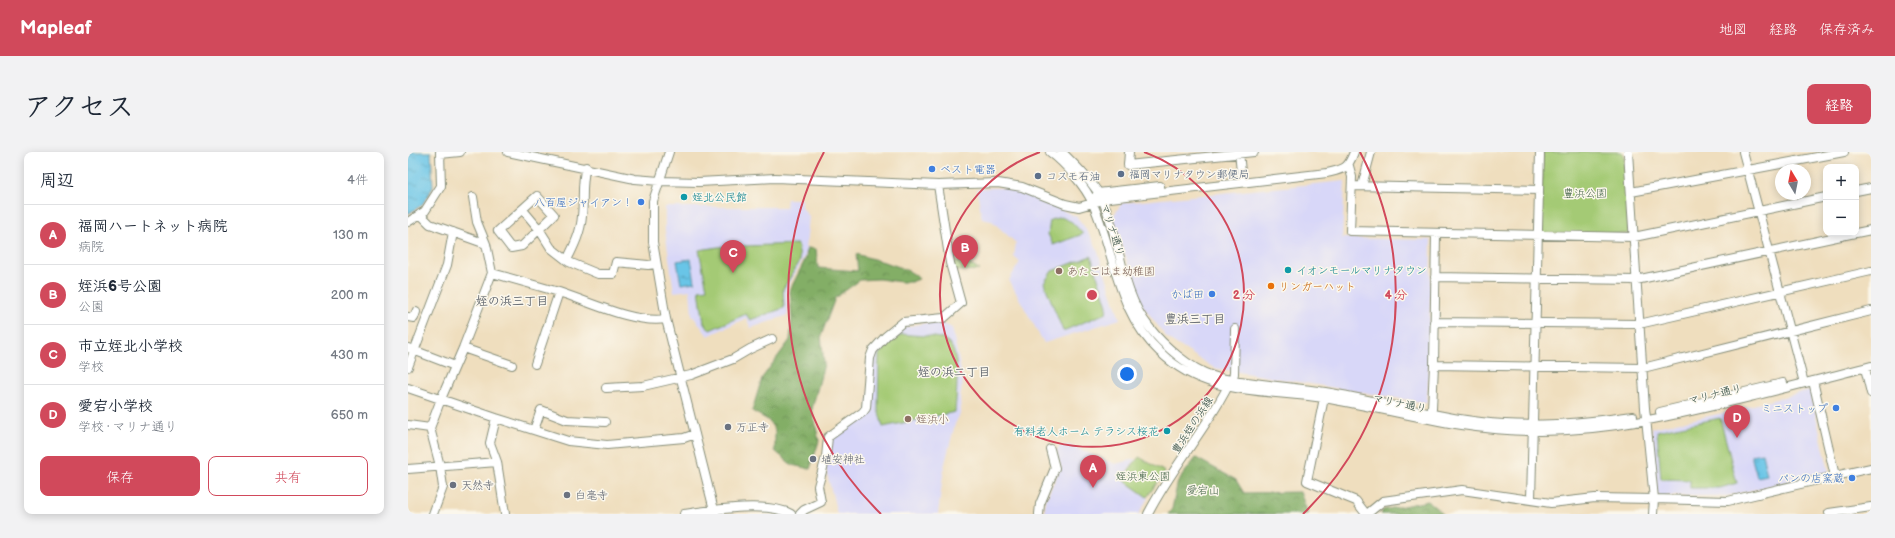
<!DOCTYPE html>
<html lang="ja">
<meta charset="utf-8">
<style>
:root{--surface:#fff;--page:#f2f2f3;--text:#1f2937;--muted:#747a83;--line:#e0e1e3;--accent:#d1495b}
body{margin:0;font-family:"Balsamiq Sans","Klee One",sans-serif;background:var(--page);color:var(--text)}
.controls{position:absolute;right:12px;top:12px;display:grid;overflow:hidden;border-radius:8px;box-shadow:0 2px 10px #0003}
.controls button{width:36px;height:36px;display:grid;place-items:center;padding:0;border:0;border-bottom:1px solid var(--line);background:var(--surface);color:var(--text);font:20px sans-serif}
.compass{position:absolute;left:1367px;top:12px;width:36px;height:36px;border-radius:50%;background:var(--surface);box-shadow:0 2px 10px #0003;rotate:350deg}
.you{position:absolute;left:719px;top:222px;width:14px;height:14px;margin:-10px;border:3px solid #fff;border-radius:50%;background:#1a73e8;box-shadow:0 0 0 6px #1a73e833}
.badge{display:grid;place-items:center;width:26px;height:26px;border-radius:50%;background:var(--accent);color:#fff;font-size:13px;font-weight:700}
.pin{position:absolute;translate:-50% -33px;filter:drop-shadow(0 1px 2px #0008)}
.pin::after{content:'';position:absolute;top:21px;width:14px;height:12px;background:inherit;clip-path:polygon(0 0,100% 0,50% 100%)}
.list{margin:0;padding:0;list-style:none}
h2{display:flex;justify-content:space-between;align-items:center;height:52px;margin:0;padding:0 16px;font-size:17px}
h2 small{font-size:13px;font-weight:400;color:var(--muted)}
.list li{display:grid;grid-template-columns:26px 1fr auto;gap:12px;align-items:center;box-sizing:border-box;height:60px;padding:0 16px;border-top:1px solid var(--line)}
.list b{display:block;font-size:15px;white-space:nowrap}
.list p{margin:0;font-size:13px;white-space:nowrap;color:var(--muted)}
.list em{font-size:13px;font-style:normal;color:var(--muted)}
.actions{display:flex;gap:8px;padding:12px 16px}
.actions a{flex:1;padding:9px 0;border:1px solid var(--accent);border-radius:8px;text-align:center;font-size:14px;color:var(--accent)}
.actions .main{background:var(--accent);color:#fff}
.map{position:relative;flex:none;width:1463px;height:362px;overflow:hidden;border-radius:8px}
header{display:flex;align-items:center;gap:24px;box-sizing:border-box;height:56px;padding:0 20px;background:var(--accent);color:#fff}
header strong{font-size:19px}
nav{display:flex;gap:22px;margin-inline-start:auto;font-size:14px}
.intro{display:flex;align-items:center;justify-content:space-between;box-sizing:border-box;height:96px;padding:0 24px}
h1{margin:0;font-size:28px}
.button{padding:10px 18px;border-radius:8px;background:var(--accent);color:#fff;font-size:14px;font-weight:700}
main{display:flex;gap:24px;padding:0 24px}
aside{flex:1;background:var(--surface);border-radius:8px;box-shadow:0 2px 10px #0003}
.map>svg:first-child{display:block}
</style>
<header>
<strong>Mapleaf</strong>
<nav><a>地図</a><a>経路</a><a>保存済み</a></nav>
</header>
<div class="intro"><h1>アクセス</h1><a class="button">経路</a></div>
<main>
<aside>
<h2>周辺<small>4件</small></h2>
<ul class="list">
<li><span class="badge">A</span><div><b>福岡ハートネット病院</b><p>病院</p></div><em>130 m</em></li>
<li><span class="badge">B</span><div><b>姪浜6号公園</b><p>公園</p></div><em>200 m</em></li>
<li><span class="badge">C</span><div><b>市立姪北小学校</b><p>学校</p></div><em>430 m</em></li>
<li><span class="badge">D</span><div><b>愛宕小学校</b><p>学校 · マリナ通り</p></div><em>650 m</em></li>
</ul>
<div class="actions"><a class="main">保存</a><a>共有</a></div>
</aside>
<div class="map">
<svg width="1463" height="362" viewBox="0 0 1463 362">
<defs>
<pattern id="forest-crowns" width="20" height="18" patternUnits="userSpaceOnUse"><rect width="20" height="18" fill="#83ae66"/><path d="M2 6a3 3 0 1 1 6 0M12 15a3 3 0 1 1 6 0" fill="none" stroke="#6b8f55"/></pattern>
<pattern id="water-ripples" width="26" height="14" patternUnits="userSpaceOnUse"><rect width="26" height="14" fill="#69c5e7"/><path d="M2 4q2-2 4 0t4 0M15 11q2-2 4 0t4 0" fill="none" stroke="#56a1bc"/></pattern>
</defs>
<rect width="100%" height="100%" fill="#fbf7ec"/>
<filter id="ink" filterUnits="userSpaceOnUse"><feTurbulence type="fractalNoise" baseFrequency=".025" numOctaves="2"/><feDisplacementMap in="SourceGraphic" scale="8" xChannelSelector="R" yChannelSelector="G"/><feConvolveMatrix kernelMatrix="1 2 1 2 8 2 1 2 1" color-interpolation-filters="sRGB"/></filter>
<filter id="wash" filterUnits="userSpaceOnUse"><feTurbulence type="fractalNoise" baseFrequency=".012" numOctaves="4" result="noise"/><feDisplacementMap in="SourceGraphic" scale="16" xChannelSelector="R" yChannelSelector="G"/><feGaussianBlur stdDeviation="0.9" result="paint"/><feColorMatrix in="noise" values="0 0 0 0 0 0 0 0 0 0 0 0 0 0 0 0 0 1.4 0 .05"/><feComposite in="paint" operator="in"/></filter>
<g filter="url(#wash)">
<rect width="100%" height="100%" fill="#efdebe"/>
<path fill="#d8d7f8" d="M937 29 934 86 1023 88 1021 211 1019 251 806 216 759 186 732 150 705 64 714 51Z
M584 36H601L627 45 669 65 678 77 688 94 712 167 636 191 601 128 612 110 606 105 608 91 584 69 574 67 569 37Z
M379 47H394V55L401 65 397 104 378 138 380 163 343 176 338 166 300 184 284 163 282 138 266 140 257 78V55H378Z
M523 170 534 171 544 176 555 228 552 246 553 260 547 272 536 315 530 362H429L418 317 422 287 458 261 467 198 492 176Z
M1402 238 1421 320 1319 344H1251L1249 340 1244 276 1316 261Z
M661 293 707 312 728 307 713 327 740 346 731 362H636L638 347 653 315 648 302 649 298 652 294Z"/>
<path fill="#a4ca74" stroke="#628454" d="M1135 0H1214L1216 3 1221 81 1219 82 1134 81 1132 78Z
M653 65 664 70 675 82 645 93 640 82 642 68Z
M390 92 392 109 375 137 376 156 342 168 338 162 302 178 296 171 291 138 299 137 291 98 310 95Z
M683 104 699 154 698 161 655 179 636 131 644 119Z
M560 109 562 113 572 118 547 119 545 110Z
M494 182C507 184 523 183 535 187 555 193 548 244 547 260L475 275 470 257 471 202 480 192Z
M1312 266 1329 331 1312 336H1282V328L1253 327 1249 279Z
M731 305 757 320 739 345 714 327Z"/>
<path fill="url(#forest-crowns)" stroke="#51764d" d="M399 96 408 97 410 116 450 119 448 102C463 107 503 115 511 127L503 130H493L471 127 452 128 427 146 413 184 416 212 404 257 411 289 402 317 384 313 367 299V278L360 268 344 259 354 226 382 188 384 166 382 138 398 106Z
M788 306 828 328 836 341 892 340 900 362H760L764 357 770 329Z
M1020 349 1035 362H973L975 358Z"/>
<path fill="url(#water-ripples)" stroke="#44818e" d="M0 0H23L25 35 14 53 0 62Z
M283 107 287 130 273 132 269 109Z
M1354 301 1359 323 1349 325 1343 303Z"/>
</g>
<g filter="url(#ink)">
<g fill="none" stroke-linecap="round" stroke-linejoin="round">
<g stroke="#878e79" stroke-width="10">
<path id="minor" d="M100 0 227 27 251 29 291 30 367 26 530 33 590 31 614 35 657 52 671 55 702 46 919 21C936 17 940 17 946 0
M261 0 245 49V90L258 167 307 362
M642 0C657 11 678 35 685 52 708 104 708 159 752 200 798 245 857 237 916 246 987 258 1053 279 1126 279 1202 280 1277 261 1350 243 1388 233 1426 224 1463 214
M654 0C667 13 687 32 695 49 713 89 712 139 741 175 755 193 782 217 805 224 816 228 828 228 839 230 865 234 891 236 917 240 969 248 1020 264 1073 270 1124 276 1175 271 1225 264
M721 0 720 13 846 0
M831 0 834 30
M1220 0 1237 256 1246 347 1320 349 1427 324 1405 229
M1335 0 1396 231
M32 2 52 0
M941 14 944 25 942 79 1226 85 1418 45
M944 34 1131 38
M954 34 963 0
M1448 39 1463 36
M1223 40 1436 0
M129 44 146 63 114 94 103 96 90 79Z
M688 44 690 41 752 34
M65 45 69 70 78 92
M115 58 131 77 143 96 161 110 190 122H205L208 110 240 113 248 112
M12 62 22 72 78 92 84 121 55 196 33 247 22 276 32 314 35 335 25 362
M0 70 17 59 33 34 32 0
M1448 81 1463 78
M159 108C166 94 173 80 174 64 176 48 173 31 178 15
M84 121 151 140
M1027 125 1228 128 1447 81
M0 165 6 166 8 160
M1026 170 1231 172 1463 119
M0 196 47 214
M55 196 104 213
M127 212 151 140C182 150 226 172 258 167
M1026 213 1235 216 1463 159
M0 215 39 113 45 80
M1457 216 1463 241
M0 236 88 266 82 291 89 310 97 362
M198 236 235 234 283 223 325 207 342 197 364 187
M916 246 899 329 948 349 958 362
M1252 260 1375 231
M88 266 160 289 199 293 276 286 287 282
M1022 266 1024 257 1026 213 1028 81
M0 273 22 276
M126 278 133 258 159 268 197 270
M0 317 89 310
M1427 324 1463 316
M1123 347 1132 0
M1421 361 1463 355
M276 362C304 358 358 349 383 362
M392 362 396 358 413 350 410 334 418 305 420 285 455 260 458 256 462 206 465 198 478 184 495 170 536 166 553 151 542 111 530 33
M631 362 632 352 647 316 642 297
M740 362C765 313 803 272 826 222L827 177
M959 362 975 349 1054 338 1143 351 1187 346 1246 347 1245 362"/>
</g>
<use href="#minor" stroke="#fff" stroke-width="8"/>
</g>
</g>
<g fill="none" stroke="#d1495b" stroke-width="2">
<path d="M736 0A152 152 0 1 1 632 0"/>
<path d="M473 362A304 304 0 0 1 416 0M952 0A304 304 0 0 1 895 362"/>
</g>
<g fill="#3f7fe0" stroke="#fbf7ec" stroke-width="1.5">
<circle cx="524" cy="17" r="4"/>
<circle cx="233" cy="50" r="4"/>
<circle cx="804" cy="142" r="4"/>
<circle cx="1428" cy="256" r="4"/>
<circle cx="1444" cy="326" r="4"/>
</g>
<g fill="#5c6f8a" stroke="#fbf7ec" stroke-width="1.5">
<circle cx="713" cy="22" r="4"/>
<circle cx="630" cy="24" r="4"/>
</g>
<g fill="#0f9aa8" stroke="#fbf7ec" stroke-width="1.5">
<circle cx="276" cy="45" r="4"/>
<circle cx="880" cy="118" r="4"/>
<circle cx="759" cy="279" r="4"/>
</g>
<g fill="#8d6e63" stroke="#fbf7ec" stroke-width="1.5">
<circle cx="651" cy="119" r="4"/>
<circle cx="500" cy="267" r="4"/>
</g>
<circle fill="#e8710a" stroke="#fbf7ec" stroke-width="1.5" cx="863" cy="134" r="4"/>
<g fill="#6b7280" stroke="#fbf7ec" stroke-width="1.5">
<circle cx="320" cy="275" r="4"/>
<circle cx="405" cy="307" r="4"/>
<circle cx="45" cy="333" r="4"/>
<circle cx="159" cy="343" r="4"/>
</g>
<g text-anchor="middle" stroke-width="3" stroke-linejoin="round" paint-order="stroke">
<g font-size="11" fill="#366cbe" stroke="#fbf7ec" text-anchor="end">
<text x="532" y="21" text-anchor="start">ベスト電器</text>
<text x="225" y="54">八百屋ジャイアン！</text>
<text x="796" y="146">かば田</text>
<text x="1420" y="260">ミニストップ</text>
<text x="1436" y="330">パンの店窯蔵</text>
</g>
<g font-size="11" fill="#4e5e75" stroke="#fbf7ec" text-anchor="start">
<text x="721" y="26">福岡マリナタウン郵便局</text>
<text x="638" y="28">コスモ石油</text>
</g>
<g font-size="11" fill="#406044" stroke="#fbf7ec">
<text x="1177" y="45">豊浜公園</text>
<text x="735" y="328">姪浜東公園</text>
<text x="795" y="342">愛宕山</text>
</g>
<g font-size="11" fill="#0d838f" stroke="#fbf7ec" text-anchor="start">
<text x="284" y="49">姪北公民館</text>
<text x="888" y="122">イオンモールマリナタウン</text>
<text x="751" y="283" text-anchor="end">有料老人ホーム テラシス桜花</text>
</g>
<g font-size="11" fill="#1f3d34" stroke="#fbf7ec">
<text transform="translate(705 78) rotate(72)" y="4">マリナ通り</text>
<text transform="translate(1307 242) rotate(-14)" y="4">マリナ通り</text>
<text transform="translate(992 251) rotate(12)" y="4">マリナ通り</text>
<text transform="translate(784 273) rotate(-57)" y="4">豊浜姪の浜線</text>
</g>
<g font-size="11" fill="#785e54" stroke="#fbf7ec" text-anchor="start">
<text x="659" y="123">あたごはま幼稚園</text>
<text x="508" y="271">姪浜小</text>
</g>
<g font-size="11" fill="#c56008" stroke="#fbf7ec" text-anchor="start">
<text x="871" y="138">リンガーハット</text>
</g>
<g font-size="11" fill="#5b616d" stroke="#fbf7ec" text-anchor="start">
<text x="328" y="279">万正寺</text>
<text x="413" y="311">埴安神社</text>
<text x="53" y="337">天然寺</text>
<text x="167" y="347">白毫寺</text>
</g>
<g font-size="12" font-weight="bold" fill="#5e646c" stroke="#fbf7ec">
<text x="104" y="153">姪の浜三丁目</text>
<text x="787" y="171">豊浜三丁目</text>
<text x="546" y="224">姪の浜二丁目</text>
</g>
</g>
<circle cx="684" cy="143" r="6" fill="#d1495b" stroke="#fbf7ec" stroke-width="2"/>
<g font-size="12" text-anchor="middle" font-weight="bold" fill="#d1495b" stroke="#fbf7ec" stroke-width="3" stroke-linejoin="round" paint-order="stroke">
<text x="836" y="147">2 分</text>
<text x="988" y="147">4 分</text>
</g>
</svg>
<div class="controls">
<button>+</button>
<button>−</button>
</div>
<svg class="compass" viewBox="-18 -18 36 36"><path d="M0-13l5 13h-10z" fill="#e53935"/><path d="M0 13l5-13h-10z" fill="#747a83"/></svg>
<div class="you"></div>
<div class="pin badge" style="left:685px;top:336px">A</div>
<div class="pin badge" style="left:557px;top:116px">B</div>
<div class="pin badge" style="left:325px;top:121px">C</div>
<div class="pin badge" style="left:1329px;top:286px">D</div>
</div>
</main>
